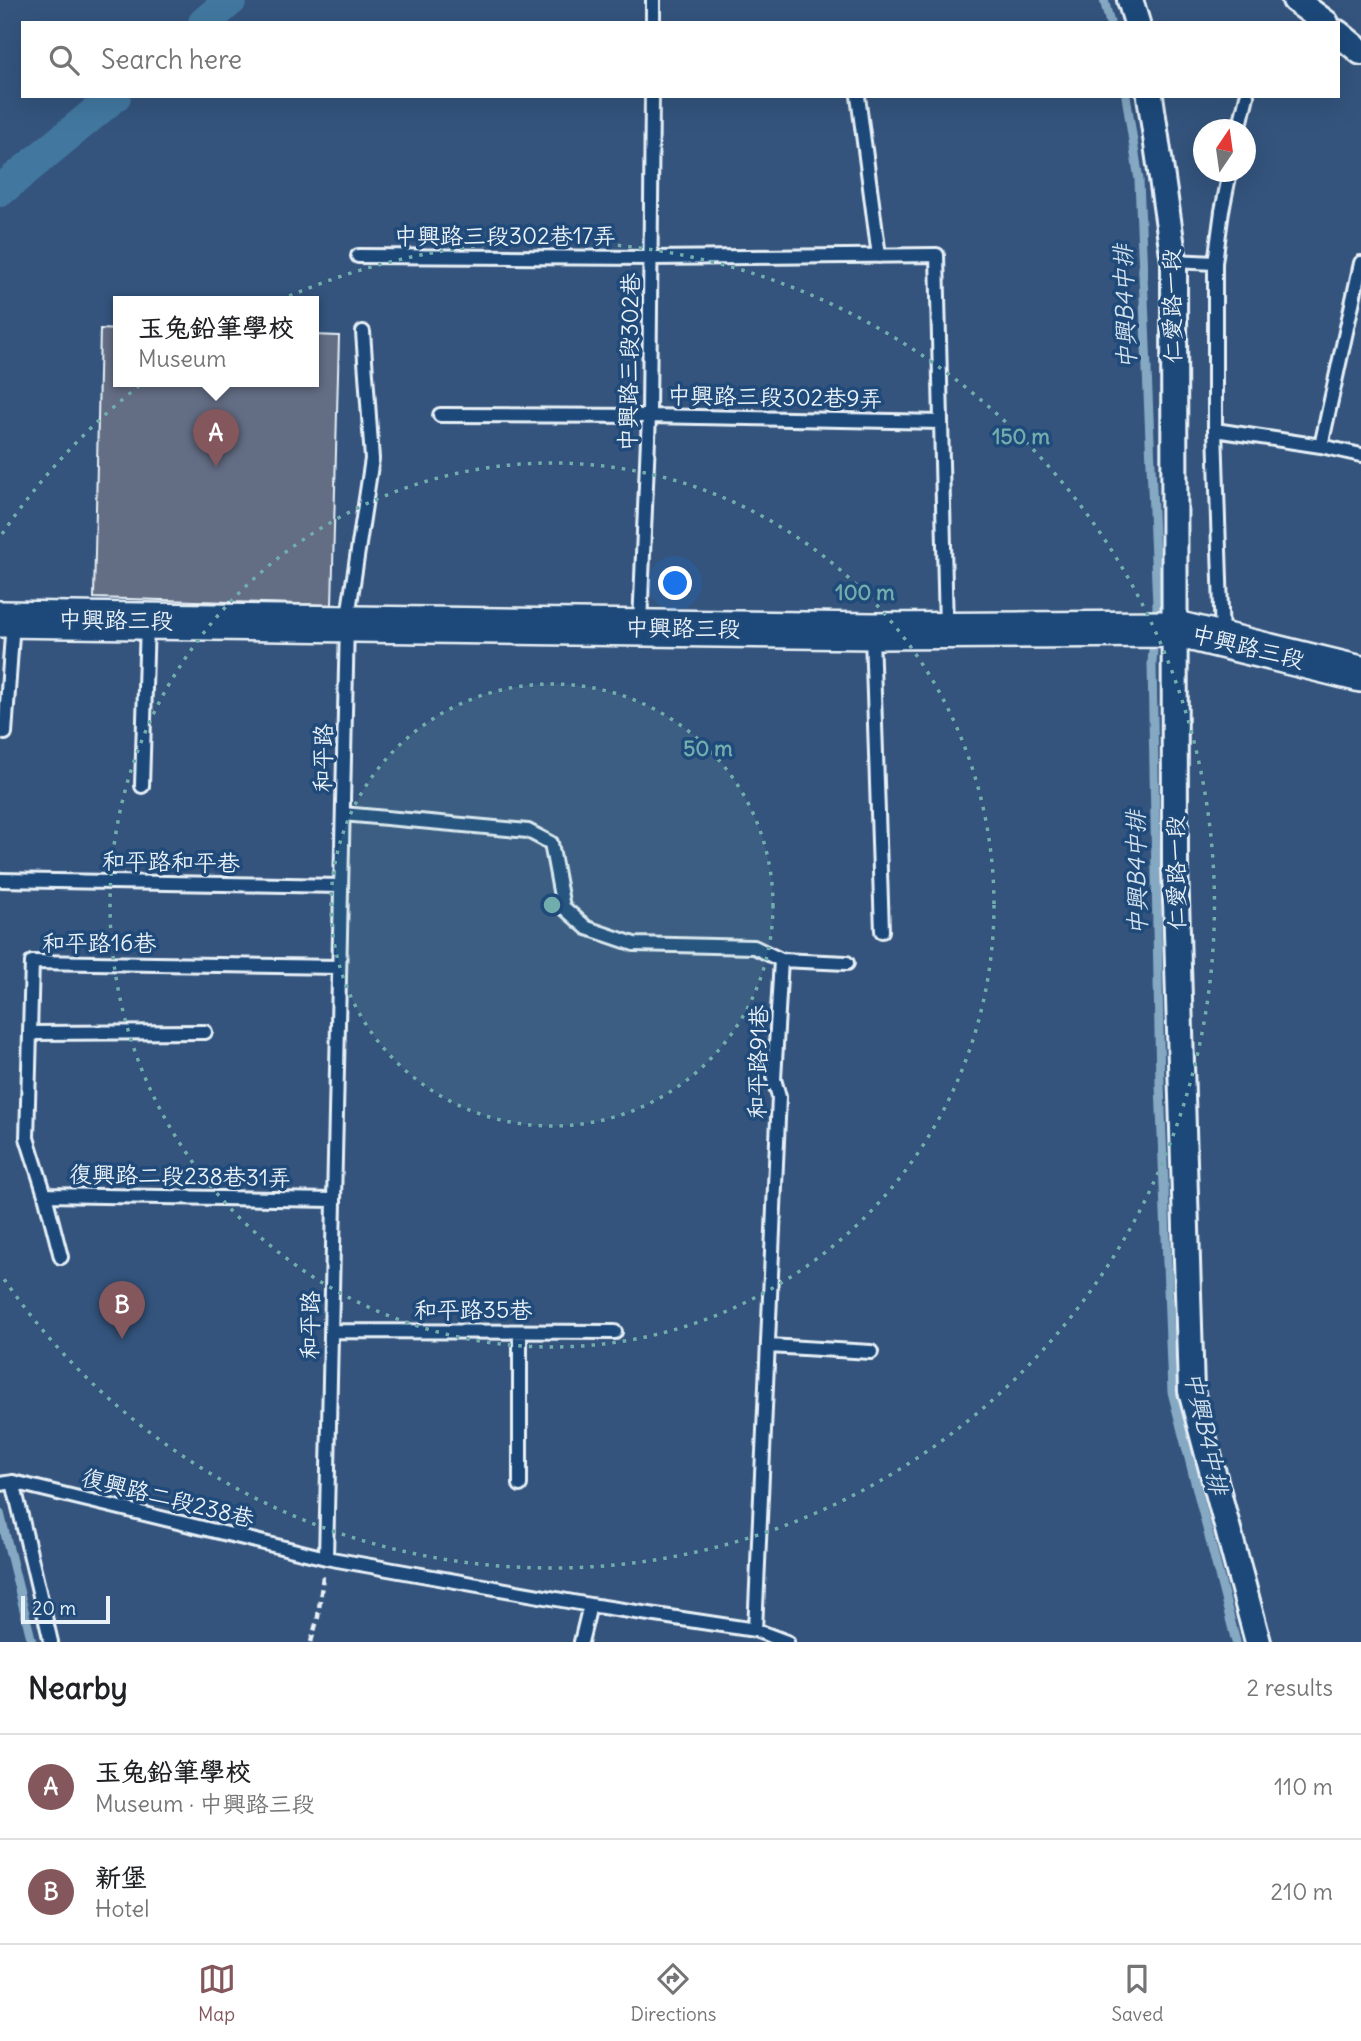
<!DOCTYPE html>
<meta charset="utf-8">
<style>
:root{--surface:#fff;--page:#f2f2f2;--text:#202124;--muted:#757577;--line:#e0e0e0;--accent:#84575d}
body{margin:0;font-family:Delius,"LXGW WenKai TC",sans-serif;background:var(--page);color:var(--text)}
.compass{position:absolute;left:1193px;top:119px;width:63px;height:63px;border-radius:50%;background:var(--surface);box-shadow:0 7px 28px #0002;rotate:13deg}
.scale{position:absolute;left:21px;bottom:18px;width:89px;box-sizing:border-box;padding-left:7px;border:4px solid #e8f1f8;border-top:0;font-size:19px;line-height:24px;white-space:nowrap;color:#e8f1f8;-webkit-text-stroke:5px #1f4a7a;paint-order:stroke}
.you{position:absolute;left:676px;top:584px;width:24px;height:24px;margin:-18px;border:5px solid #fff;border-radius:50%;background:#1a73e8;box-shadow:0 0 0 10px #1a73e833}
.badge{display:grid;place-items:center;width:46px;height:46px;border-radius:50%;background:var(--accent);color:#fff;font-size:23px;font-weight:700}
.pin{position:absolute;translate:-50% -58px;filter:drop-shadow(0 2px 4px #0008)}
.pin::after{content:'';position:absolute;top:37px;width:24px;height:21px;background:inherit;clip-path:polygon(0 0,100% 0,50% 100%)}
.popup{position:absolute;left:113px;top:296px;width:206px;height:91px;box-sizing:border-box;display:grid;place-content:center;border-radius:0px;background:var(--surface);filter:drop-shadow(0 2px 5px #0005);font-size:23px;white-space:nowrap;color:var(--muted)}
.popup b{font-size:26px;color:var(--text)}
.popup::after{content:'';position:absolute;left:50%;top:100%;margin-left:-14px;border:14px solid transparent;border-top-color:var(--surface)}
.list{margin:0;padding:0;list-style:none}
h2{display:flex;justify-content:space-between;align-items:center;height:91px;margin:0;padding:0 28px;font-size:30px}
h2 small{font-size:23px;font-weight:400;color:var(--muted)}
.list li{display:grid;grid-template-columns:46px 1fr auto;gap:21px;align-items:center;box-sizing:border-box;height:105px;padding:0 28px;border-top:2px solid var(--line)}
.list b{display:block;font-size:26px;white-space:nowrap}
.list p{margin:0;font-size:23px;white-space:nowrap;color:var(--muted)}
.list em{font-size:23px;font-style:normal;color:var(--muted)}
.icon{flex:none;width:38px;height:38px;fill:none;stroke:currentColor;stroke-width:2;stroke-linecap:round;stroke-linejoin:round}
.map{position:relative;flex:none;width:1361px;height:1642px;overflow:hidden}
.search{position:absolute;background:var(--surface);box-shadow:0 7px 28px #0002;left:21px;right:21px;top:21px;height:77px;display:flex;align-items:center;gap:18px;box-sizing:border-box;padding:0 24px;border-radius:0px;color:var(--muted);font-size:26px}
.sheet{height:301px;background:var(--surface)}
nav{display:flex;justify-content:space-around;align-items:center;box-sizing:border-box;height:98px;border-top:2px solid var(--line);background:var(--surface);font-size:19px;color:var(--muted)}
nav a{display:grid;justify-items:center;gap:4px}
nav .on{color:var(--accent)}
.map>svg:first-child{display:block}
</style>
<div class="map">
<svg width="1361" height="1642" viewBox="0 0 1361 1642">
<rect width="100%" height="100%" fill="#34547d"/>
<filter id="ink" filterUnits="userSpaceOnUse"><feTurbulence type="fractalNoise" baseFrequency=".0143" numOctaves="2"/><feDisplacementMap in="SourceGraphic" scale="14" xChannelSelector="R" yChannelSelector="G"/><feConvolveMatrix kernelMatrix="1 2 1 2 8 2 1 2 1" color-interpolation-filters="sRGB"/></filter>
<g filter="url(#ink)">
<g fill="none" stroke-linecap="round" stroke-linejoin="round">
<path stroke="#85a8c3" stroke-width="9" d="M1104 0 1110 23
M1126 96 1139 180 1157 606 1156 622
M1154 635 1152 664 1160 1084 1172 1392 1236 1642
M0 1513 32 1642"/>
<path stroke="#4378a0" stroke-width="32" d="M204 23 231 0
M0 191 115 96"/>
</g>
<path fill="#646d84" stroke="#e8f1f8" stroke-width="2" d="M100 329 118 330V381H314V335L339 336 332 605 94 598Z"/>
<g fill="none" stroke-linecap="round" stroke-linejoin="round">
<g stroke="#e8f1f8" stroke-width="18">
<path id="lane" d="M653 23V0
M858 96 879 256
M1239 130 1247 96
M358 256 652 258 937 255 946 628
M1174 261 1215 263
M440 415 649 416 941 422
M1215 430V263L1222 211 1230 172
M1321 446 1361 455
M640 624 649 416 652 96
M872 635 882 931
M1222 639 1215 430 1321 446 1361 263
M5 733 13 621
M142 786 147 622
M343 814 528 831 551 843 563 907 587 928 634 944 754 947 781 960 774 1079 779 1097 755 1630
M0 880 341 886
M781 960 847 963
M30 1033 205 1032
M45 1195 61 1257
M334 1200 45 1195 27 1138 32 962 339 967
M331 1331 615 1332
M769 1346 871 1352
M13 1482 51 1642
M0 1484 13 1482 326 1558 590 1605 755 1630 787 1642
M520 1485V1332
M326 1558 347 623 372 459 363 332
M581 1642 590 1605"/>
</g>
<g stroke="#e8f1f8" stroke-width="30">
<path id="street" d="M1130 0 1137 23
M1295 0 1326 23
M1338 33 1361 52
M1150 96 1174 261 1175 867 1191 1391 1258 1642"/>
</g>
<g stroke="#e8f1f8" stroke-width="40">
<path id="secondary" d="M0 619 872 631 1176 629 1361 674"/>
</g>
<path stroke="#e8f1f8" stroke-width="4.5" stroke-dasharray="7 5" stroke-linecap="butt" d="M311 1642 318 1617 323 1576"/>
<use href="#lane" stroke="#1f4a7a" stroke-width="12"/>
<use href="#street" stroke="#1f4a7a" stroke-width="24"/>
<use href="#secondary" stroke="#1f4a7a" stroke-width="35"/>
</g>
</g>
<circle cx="552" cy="905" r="221" fill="#71adac" fill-opacity=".12"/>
<g fill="none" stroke="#71adac" stroke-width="3.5" stroke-dasharray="3.5 7">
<circle cx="552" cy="905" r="221"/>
<circle cx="552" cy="905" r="442"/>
<path d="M2 534A663 663 0 1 1 2 1276"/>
</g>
<g text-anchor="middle" stroke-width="7" stroke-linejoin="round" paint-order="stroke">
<g font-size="23" fill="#e8f1f8" stroke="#1f4a7a">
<text x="505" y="244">中興路三段302巷17弄</text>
<text transform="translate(1172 306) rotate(-91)" y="8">仁愛路一段</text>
<text transform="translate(629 362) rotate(-89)" y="8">中興路三段302巷</text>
<text transform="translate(775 397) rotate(1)" y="8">中興路三段302巷9弄</text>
<text transform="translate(116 620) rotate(1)" y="8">中興路三段</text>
<text transform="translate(683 628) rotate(1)" y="8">中興路三段</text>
<text transform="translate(1248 647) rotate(14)" y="8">中興路三段</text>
<text transform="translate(323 758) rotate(-89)" y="8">和平路</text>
<text transform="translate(171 862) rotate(1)" y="8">和平路和平巷</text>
<text transform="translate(1176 873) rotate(-91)" y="8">仁愛路一段</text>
<text x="99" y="951">和平路16巷</text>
<text transform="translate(758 1062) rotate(-89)" y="8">和平路91巷</text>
<text transform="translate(180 1176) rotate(1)" y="8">復興路二段238巷31弄</text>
<text x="473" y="1318">和平路35巷</text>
<text transform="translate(310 1325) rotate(-89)" y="8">和平路</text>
<text transform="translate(168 1498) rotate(14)" y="8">復興路二段238巷</text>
</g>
<g font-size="24" font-style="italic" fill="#cfdfeb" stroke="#1f4a7a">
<text transform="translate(1125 307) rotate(-92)" y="8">中興B4中排</text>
<text transform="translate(1137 873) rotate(-91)" y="8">中興B4中排</text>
<text transform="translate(1206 1433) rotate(78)" y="8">中興B4中排</text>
</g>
</g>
<circle cx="552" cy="905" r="10" fill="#71adac" stroke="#1f4a7a" stroke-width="3.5"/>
<g font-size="21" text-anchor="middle" font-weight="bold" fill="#71adac" stroke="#1f4a7a" stroke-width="7" stroke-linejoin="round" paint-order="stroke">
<text x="1021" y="444">150 m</text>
<text x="865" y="600">100 m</text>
<text x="708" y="756">50 m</text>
</g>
</svg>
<svg class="compass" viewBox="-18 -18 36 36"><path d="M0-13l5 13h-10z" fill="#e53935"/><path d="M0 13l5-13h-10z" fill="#757577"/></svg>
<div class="scale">20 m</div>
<div class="you"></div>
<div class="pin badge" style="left:216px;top:467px">A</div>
<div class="popup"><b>玉兔鉛筆學校</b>Museum</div>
<div class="pin badge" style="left:122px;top:1339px">B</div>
<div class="search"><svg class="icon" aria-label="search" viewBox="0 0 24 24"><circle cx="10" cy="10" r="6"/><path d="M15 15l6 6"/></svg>Search here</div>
</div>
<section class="sheet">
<h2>Nearby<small>2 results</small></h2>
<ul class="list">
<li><span class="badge">A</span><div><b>玉兔鉛筆學校</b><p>Museum · 中興路三段</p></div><em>110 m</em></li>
<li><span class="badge">B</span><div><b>新堡</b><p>Hotel</p></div><em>210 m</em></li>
</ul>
</section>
<nav>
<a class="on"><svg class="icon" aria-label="map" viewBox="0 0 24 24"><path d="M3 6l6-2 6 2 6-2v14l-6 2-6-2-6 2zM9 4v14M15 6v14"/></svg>Map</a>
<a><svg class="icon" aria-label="directions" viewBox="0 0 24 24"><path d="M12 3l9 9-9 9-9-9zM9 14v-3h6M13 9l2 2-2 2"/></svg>Directions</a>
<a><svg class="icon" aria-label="saved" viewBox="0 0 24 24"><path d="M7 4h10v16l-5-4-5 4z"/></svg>Saved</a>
</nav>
